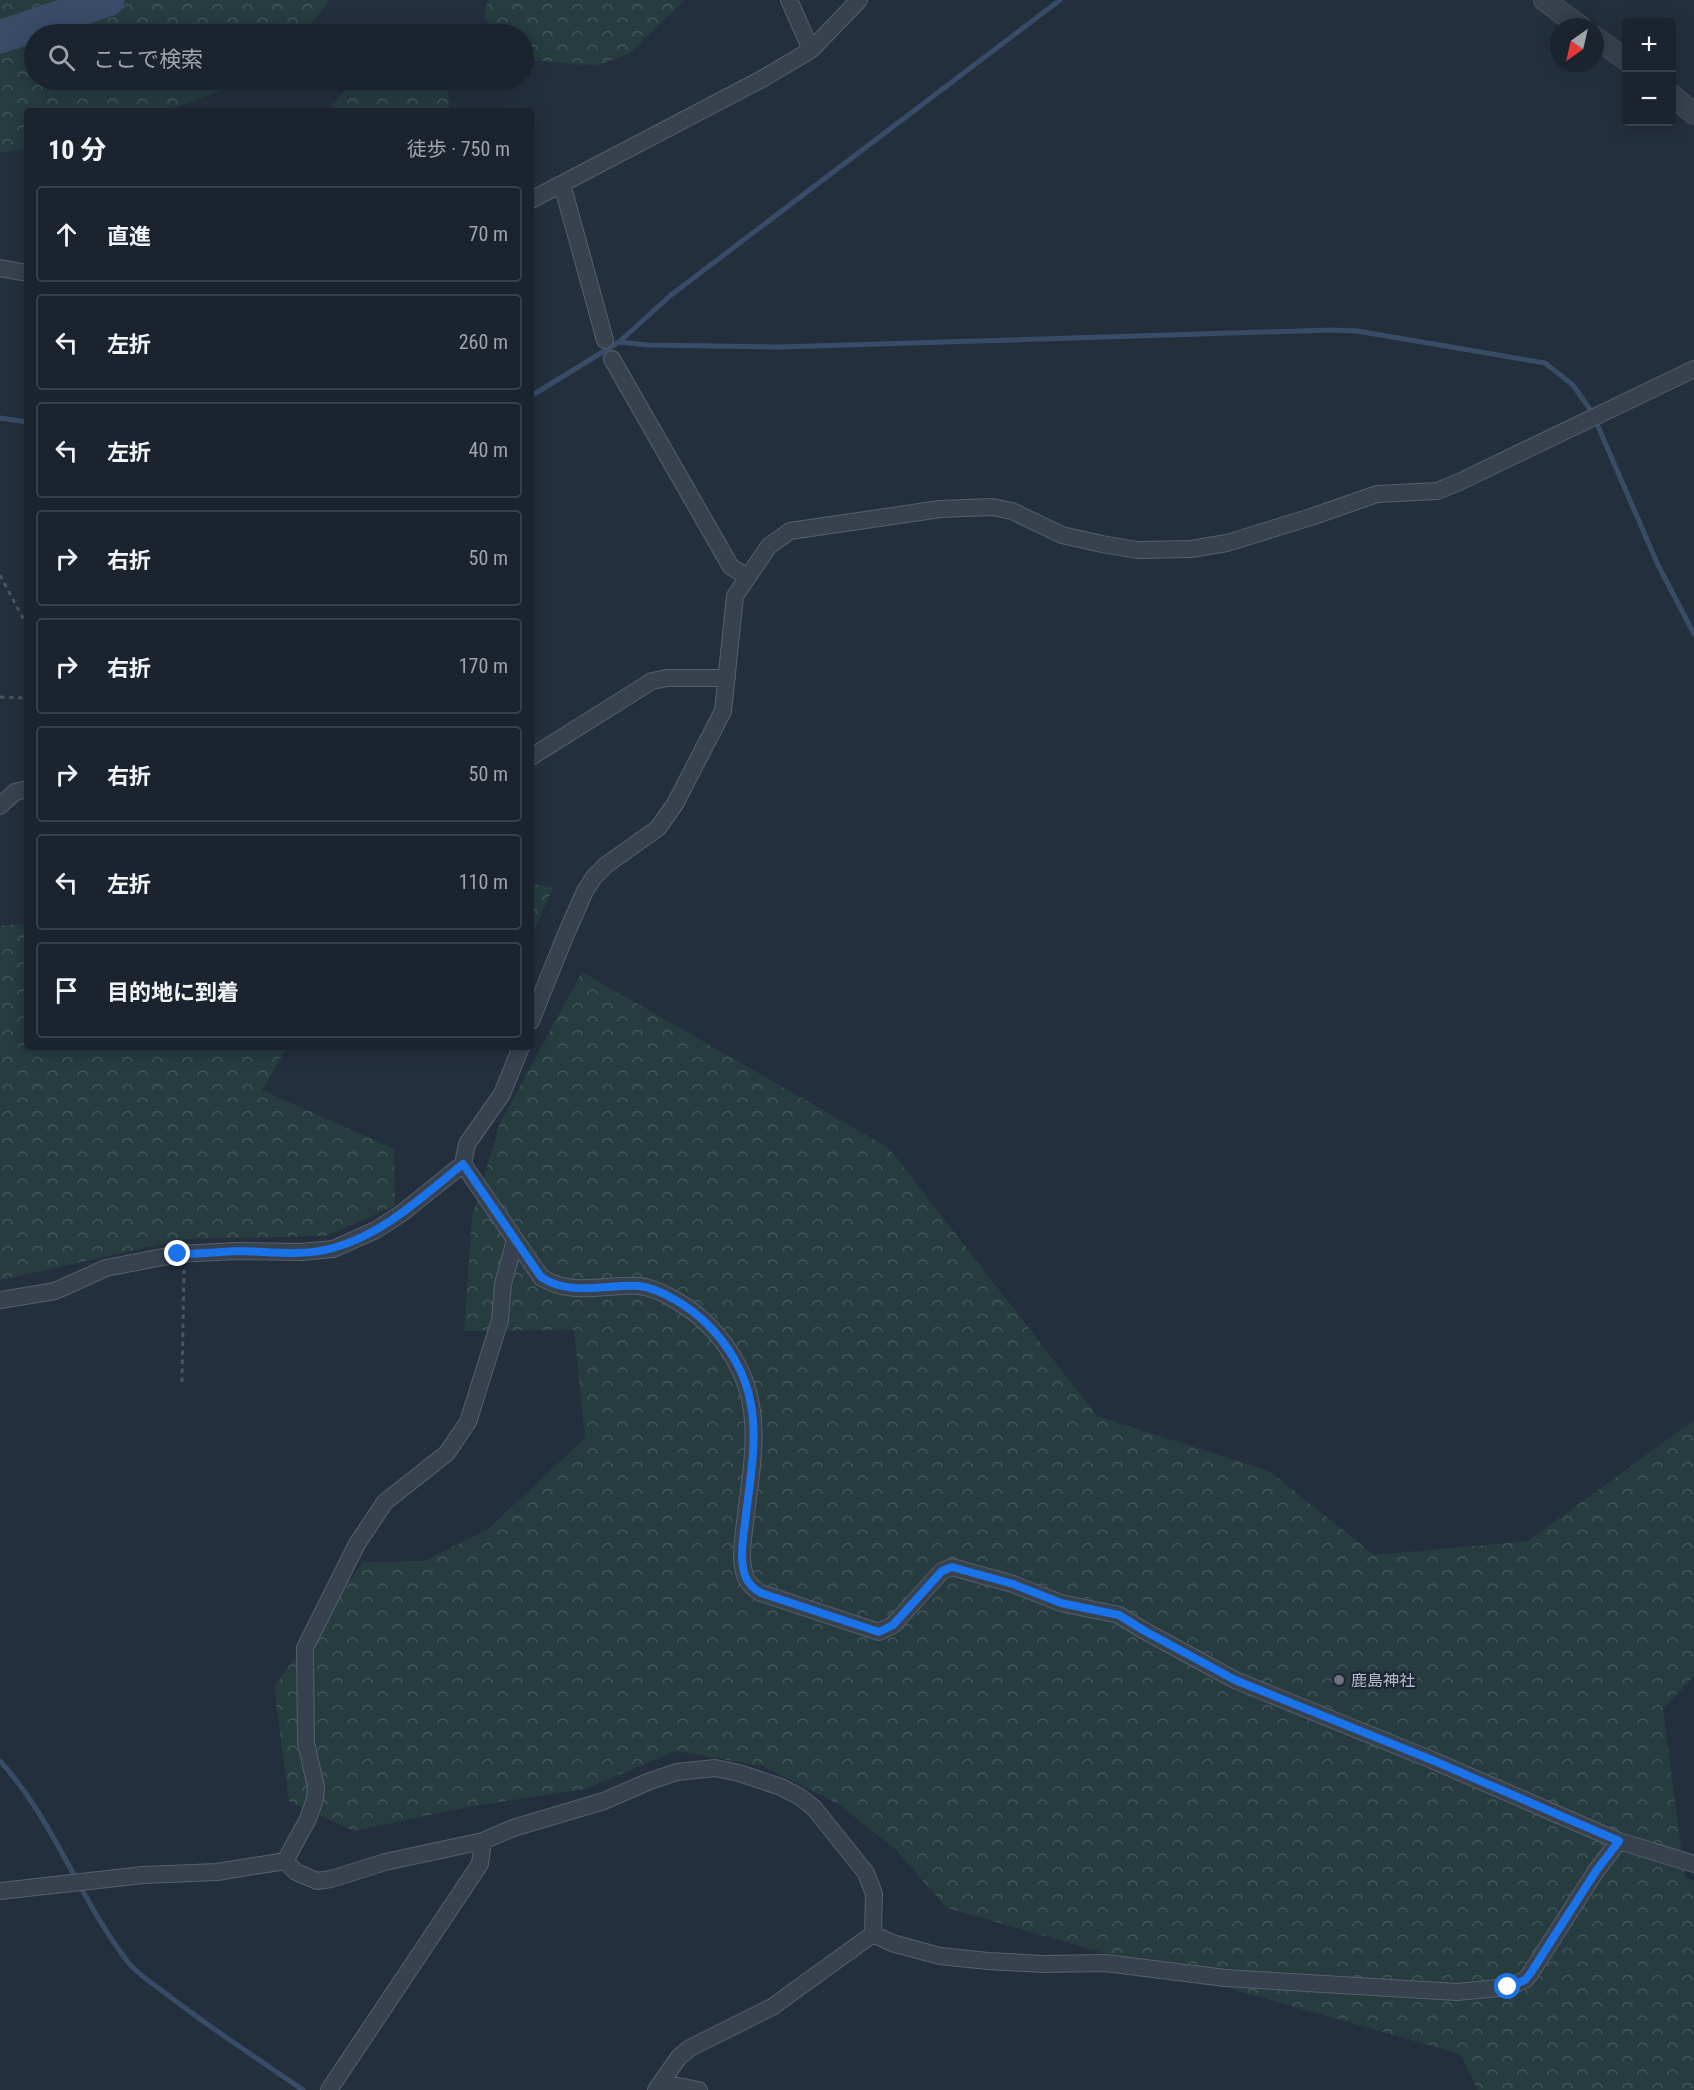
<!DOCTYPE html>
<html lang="ja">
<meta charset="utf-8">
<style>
:root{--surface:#1b232e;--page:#242b36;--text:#f1f3f6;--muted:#a0a4aa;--line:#39404a}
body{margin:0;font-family:"Roboto Condensed","Noto Sans JP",sans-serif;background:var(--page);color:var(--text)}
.controls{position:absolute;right:18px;top:18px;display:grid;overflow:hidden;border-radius:6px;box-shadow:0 3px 15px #0003}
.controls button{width:54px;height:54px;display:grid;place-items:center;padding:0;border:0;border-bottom:2px solid var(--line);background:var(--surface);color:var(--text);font:30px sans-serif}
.compass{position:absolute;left:1550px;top:18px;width:54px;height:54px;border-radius:50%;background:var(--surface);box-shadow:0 3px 15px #0003;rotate:214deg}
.stop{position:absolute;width:18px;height:18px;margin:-14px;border:4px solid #1a73e8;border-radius:50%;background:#fff}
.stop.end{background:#1a73e8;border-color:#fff;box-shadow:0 2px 6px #0008}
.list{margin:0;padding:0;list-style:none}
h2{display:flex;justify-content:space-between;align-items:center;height:78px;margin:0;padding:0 24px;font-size:26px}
h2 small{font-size:20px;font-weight:400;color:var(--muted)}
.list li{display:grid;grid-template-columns:39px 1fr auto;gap:18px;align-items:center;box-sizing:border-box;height:96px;margin:0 12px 12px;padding:0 12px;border:2px solid var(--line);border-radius:6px}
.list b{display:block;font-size:22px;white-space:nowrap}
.list em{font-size:20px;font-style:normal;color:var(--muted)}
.icon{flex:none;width:33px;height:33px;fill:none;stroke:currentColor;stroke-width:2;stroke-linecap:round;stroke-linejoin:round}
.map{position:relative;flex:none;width:1694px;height:2090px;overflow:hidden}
.search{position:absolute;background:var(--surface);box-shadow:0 3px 15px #0003;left:24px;top:24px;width:510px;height:66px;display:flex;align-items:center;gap:15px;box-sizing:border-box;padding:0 21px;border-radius:33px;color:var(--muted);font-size:22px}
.panel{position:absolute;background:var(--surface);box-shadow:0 3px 15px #0003;left:24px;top:108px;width:510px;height:942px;border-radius:6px}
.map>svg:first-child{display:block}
</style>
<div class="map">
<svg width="1694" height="2090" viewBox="0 0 1694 2090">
<defs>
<pattern id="forest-crowns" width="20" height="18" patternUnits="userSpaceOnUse" patternTransform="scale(1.5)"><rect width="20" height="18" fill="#263c3f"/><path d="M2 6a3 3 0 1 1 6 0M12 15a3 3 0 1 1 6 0" fill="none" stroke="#435659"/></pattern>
</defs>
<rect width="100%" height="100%" fill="#242f3e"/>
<path fill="url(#forest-crowns)" d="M0 0H329L326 5 303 34H34V80H250L166 111H27V148L0 153Z
M488 0H685L629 54 596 66 531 60 524 54V34H501L484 19Z
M355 80H448L449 109 447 111H327Z
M531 884 553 887 531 938Z
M27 923V1047H287L262 1090 394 1149 395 1206 326 1236 186 1239 0 1280V926Z
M582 972 889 1148 1097 1416 1269 1471 1374 1555 1528 1541 1694 1420V1676L1663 1709 1685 1878 1694 1881V2090H1478L1460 2054 947 1908 895 1849 837 1803 762 1766 676 1751 585 1789 468 1807 354 1831 289 1801 274 1687 363 1562 424 1561 488 1529 585 1438 574 1330 464 1331 472 1217 500 1123Z"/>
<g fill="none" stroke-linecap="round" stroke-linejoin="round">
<path stroke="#394c67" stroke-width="5" d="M619 342 648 345 780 347 1331 330 1357 331 1545 363 1573 385 1589 408
M531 396 619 342 671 295 1060 0
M0 418 27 422
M1597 424 1658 565 1694 634
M0 1761C53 1819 79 1898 127 1961 138 1975 155 1985 169 1996 212 2029 258 2059 303 2090"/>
<path stroke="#394c67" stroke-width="33" d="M0 37 108 0"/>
<g stroke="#565f6c" stroke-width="18">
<path id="minor" d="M789 0 811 50
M562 184 605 340
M531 200 762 79 811 50 859 0
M0 268 27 273
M612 359 731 567 748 577
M531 757 652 681 667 678H727
M0 806 15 792 27 789
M531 1021 566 934 585 891 594 877 606 865 658 828 675 804 723 711 735 596 769 546 790 531 940 509 992 507 1012 511 1062 535 1102 544 1137 550 1191 549 1227 543 1311 517 1377 494 1437 491 1457 483 1694 369
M463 1164 541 1277C571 1297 606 1284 639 1286 660 1288 691 1308 706 1323 729 1345 746 1374 751 1405 758 1443 749 1485 745 1523 743 1539 739 1562 746 1578 749 1585 755 1589 761 1593L879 1632 893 1625 942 1571 952 1567 1013 1584 1061 1603 1119 1615 1143 1630 1235 1680 1432 1760 1619 1841 1694 1864
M0 1300 55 1291 106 1268 178 1254 236 1251 301 1252 333 1249 376 1230 402 1213 463 1164 467 1144 502 1094 521 1047
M285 1861 296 1872 317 1881 331 1879 385 1862 483 1841 513 1828 604 1801 650 1781 677 1772 715 1768 739 1773 781 1787 800 1797 814 1808 866 1873 874 1894 873 1934
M285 1861 308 1819 315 1799 316 1787 306 1743 305 1648 357 1544 385 1502 447 1453 468 1422 500 1320 503 1284 515 1240
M0 1891 143 1875 217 1872 285 1861
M873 1934 892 1943 940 1956 988 1961 1043 1964 1105 1963 1225 1978 1457 1992 1508 1987 1525 1980 1530 1974 1596 1871 1619 1841
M661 2083 699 2090
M329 2090 480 1864 483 1841
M656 2090 679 2057 690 2048 772 2007 873 1934"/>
</g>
<g stroke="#565f6c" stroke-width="22">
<path id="tertiary" d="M1544 0 1581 27
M1595 37 1626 60
M1672 95 1694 114"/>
</g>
<path stroke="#44595c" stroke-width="3" stroke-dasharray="4.5 4.5" stroke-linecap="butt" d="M0 575 27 626
M0 697 27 698
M182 1382 184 1270"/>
<use href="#minor" stroke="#38414e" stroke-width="16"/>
<use href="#tertiary" stroke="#38414e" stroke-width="21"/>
</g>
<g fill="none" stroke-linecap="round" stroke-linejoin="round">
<path stroke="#1a73e8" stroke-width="8" d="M178 1254C198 1254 218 1252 237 1251 268 1251 303 1257 333 1248 384 1234 423 1196 463 1164L541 1277C571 1297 606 1284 639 1286 660 1288 691 1308 706 1323 729 1345 746 1374 751 1405 758 1443 749 1485 745 1523 743 1539 739 1562 746 1578 749 1585 754 1589 761 1593L879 1632 893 1625 942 1571 952 1567 1013 1584 1061 1603 1119 1615 1143 1630 1235 1680 1432 1760 1619 1841 1596 1871 1530 1974 1525 1980 1508 1987"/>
</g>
<circle fill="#6b7280" stroke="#1d2633" stroke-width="2" cx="1339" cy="1680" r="6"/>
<g text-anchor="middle" stroke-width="4.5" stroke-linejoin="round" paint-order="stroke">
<g font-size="16" fill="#b4bcc9" stroke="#1d2633" text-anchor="start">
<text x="1351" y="1686">鹿島神社</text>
</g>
</g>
</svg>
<div class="controls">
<button>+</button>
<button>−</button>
</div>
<svg class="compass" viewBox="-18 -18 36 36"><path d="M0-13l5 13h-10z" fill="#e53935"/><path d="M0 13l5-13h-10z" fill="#a0a4aa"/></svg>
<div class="stop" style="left:1508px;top:1987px"></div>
<div class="stop end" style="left:178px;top:1254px"></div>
<div class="search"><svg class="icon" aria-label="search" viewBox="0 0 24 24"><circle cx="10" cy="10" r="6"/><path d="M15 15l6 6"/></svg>ここで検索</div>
<section class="panel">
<h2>10 分<small>徒歩 · 750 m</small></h2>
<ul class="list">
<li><svg class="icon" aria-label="ahead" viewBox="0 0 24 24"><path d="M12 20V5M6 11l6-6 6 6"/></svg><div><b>直進</b></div><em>70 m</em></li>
<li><svg class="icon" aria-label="left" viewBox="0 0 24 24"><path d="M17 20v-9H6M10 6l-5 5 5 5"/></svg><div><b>左折</b></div><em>260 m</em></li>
<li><svg class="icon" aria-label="left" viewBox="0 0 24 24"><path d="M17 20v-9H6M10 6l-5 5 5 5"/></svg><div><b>左折</b></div><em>40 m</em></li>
<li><svg class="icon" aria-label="right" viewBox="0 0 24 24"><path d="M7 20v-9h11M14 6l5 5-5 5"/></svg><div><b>右折</b></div><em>50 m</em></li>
<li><svg class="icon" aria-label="right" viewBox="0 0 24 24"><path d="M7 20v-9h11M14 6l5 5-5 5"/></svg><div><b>右折</b></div><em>170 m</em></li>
<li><svg class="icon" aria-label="right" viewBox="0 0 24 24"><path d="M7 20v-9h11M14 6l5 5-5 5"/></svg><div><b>右折</b></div><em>50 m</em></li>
<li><svg class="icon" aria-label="left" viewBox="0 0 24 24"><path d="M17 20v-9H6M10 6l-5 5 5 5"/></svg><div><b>左折</b></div><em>110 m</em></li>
<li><svg class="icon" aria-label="arrive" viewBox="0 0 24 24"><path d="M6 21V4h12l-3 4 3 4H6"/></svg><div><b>目的地に到着</b></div></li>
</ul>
</section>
</div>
